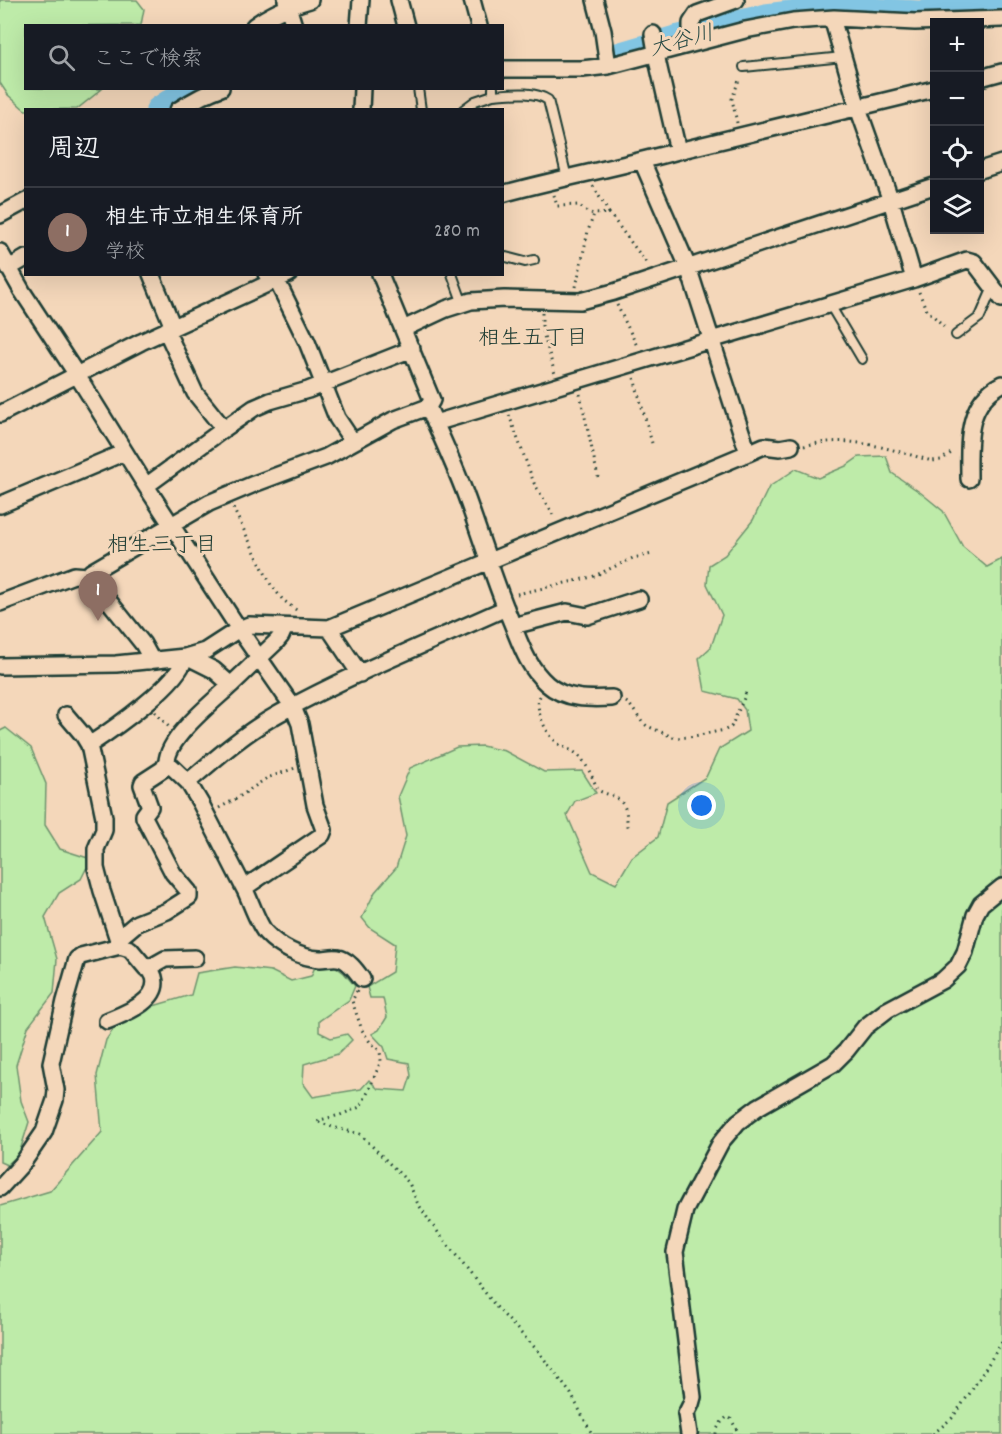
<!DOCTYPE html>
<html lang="ja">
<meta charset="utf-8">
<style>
:root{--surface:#171b24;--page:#242831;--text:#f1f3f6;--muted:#9ea1a6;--line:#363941;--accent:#d1495b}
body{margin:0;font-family:Dekko,"Klee One",sans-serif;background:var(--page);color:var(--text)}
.controls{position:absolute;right:18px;top:18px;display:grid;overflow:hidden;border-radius:0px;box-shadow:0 6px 24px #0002}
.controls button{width:54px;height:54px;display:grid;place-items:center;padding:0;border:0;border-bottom:2px solid var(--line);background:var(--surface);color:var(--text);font:30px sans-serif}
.you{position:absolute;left:702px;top:806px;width:21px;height:21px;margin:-15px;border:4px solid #fff;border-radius:50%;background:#1a73e8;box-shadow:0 0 0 9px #1a73e833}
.badge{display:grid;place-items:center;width:39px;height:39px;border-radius:50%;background:var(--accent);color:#fff;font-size:20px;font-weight:700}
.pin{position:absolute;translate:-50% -50px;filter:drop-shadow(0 2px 3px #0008)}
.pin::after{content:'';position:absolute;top:32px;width:21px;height:18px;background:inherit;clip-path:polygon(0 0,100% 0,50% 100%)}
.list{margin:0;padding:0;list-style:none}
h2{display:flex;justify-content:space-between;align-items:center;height:78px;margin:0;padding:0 24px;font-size:26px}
h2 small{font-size:20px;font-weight:400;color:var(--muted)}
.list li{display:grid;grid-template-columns:39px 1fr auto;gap:18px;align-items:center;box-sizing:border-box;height:90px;padding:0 24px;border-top:2px solid var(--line)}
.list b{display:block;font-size:22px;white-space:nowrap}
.list p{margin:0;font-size:20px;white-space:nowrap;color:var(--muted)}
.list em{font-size:20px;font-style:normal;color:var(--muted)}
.icon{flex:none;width:33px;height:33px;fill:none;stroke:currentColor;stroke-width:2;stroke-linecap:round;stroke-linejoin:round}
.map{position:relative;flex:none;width:1002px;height:1434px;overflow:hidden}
.search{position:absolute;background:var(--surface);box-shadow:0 6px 24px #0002;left:24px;top:24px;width:480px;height:66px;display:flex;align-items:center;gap:15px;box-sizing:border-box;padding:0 21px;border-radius:0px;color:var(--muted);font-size:22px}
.panel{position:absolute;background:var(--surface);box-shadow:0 6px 24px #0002;left:24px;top:108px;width:480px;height:168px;border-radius:0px}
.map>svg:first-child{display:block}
</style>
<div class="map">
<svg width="1002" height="1434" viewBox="0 0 1002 1434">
<rect width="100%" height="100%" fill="#f4d7ba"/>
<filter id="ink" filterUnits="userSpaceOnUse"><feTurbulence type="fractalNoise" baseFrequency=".0167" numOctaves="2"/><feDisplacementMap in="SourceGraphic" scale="12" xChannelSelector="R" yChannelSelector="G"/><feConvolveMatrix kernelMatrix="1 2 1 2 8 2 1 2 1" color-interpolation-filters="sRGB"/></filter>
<g filter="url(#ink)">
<path fill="#beeba9" stroke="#6e946e" stroke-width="1.5" d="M0 0H137L144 9 141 25 26 26V88L102 89 77 109 25 110 8 95 0 83Z
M886 456 892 473 921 493 943 511 963 547 987 567 1002 559V1434H0V1206L50 1191 102 1132 97 1075 106 1040 123 1015 191 995 197 973 235 967 271 971 291 981 311 976 315 967 332 964 344 973 355 986 349 1000 319 1021V1032L331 1038 347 1034 352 1040 338 1054 304 1064 303 1083 313 1097 361 1089 369 1080 378 1089 406 1091 411 1076 409 1063 388 1059 384 1047 372 1034 379 1030 387 1017 383 998H370L367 987 392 972 395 944 370 928 362 918 375 892 396 868 406 836 398 796 410 768 457 747 482 746 505 751 544 772 582 771 596 793 575 801 567 815 592 872 616 884 632 857 658 837 667 802 706 777 719 749 748 731 745 710 737 699 705 691 699 658 711 647 722 615 707 584 709 565 725 555 753 520 769 487 796 469 818 478 846 466 859 457Z
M6 728 31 748 46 784 45 825 60 849 91 859 81 879 59 893 45 917 57 959 54 993 28 1027 16 1065 21 1101 29 1122 19 1154 7 1165 0 1162V731Z"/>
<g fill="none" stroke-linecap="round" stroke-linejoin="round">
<path stroke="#82c5e3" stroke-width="27" d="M611 58 679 38 766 17 832 9 919 14 1002 9
M159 110 183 94 195 88"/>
<g stroke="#1f3d34" stroke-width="12">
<path id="service" d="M744 67 843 57
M418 88 421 110
M493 95C510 94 532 90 548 100L567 178
M463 110 475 101 493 95V88
M502 256 525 262 534 260
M452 274 463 304
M830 305 862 359
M956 335 980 317 990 294 993 289"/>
</g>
<g stroke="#1f3d34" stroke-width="20">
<path id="minor" d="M286 0 294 26
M399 0 406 26
M472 0 479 26
M595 0 603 31 608 66
M834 18V25L858 108 891 201 914 279
M254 26C271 13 289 6 310 0
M359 26 361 0
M653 34 658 64 678 151
M691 44V23L697 14 736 0
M502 69H582L608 66 745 30 793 21 834 18 915 22 1002 19
M980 78 1002 72
M178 110C192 101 206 93 221 88
M361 110 362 88
M980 170 1002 163
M502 194C560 178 620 167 678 151L934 89
M0 215 26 201
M0 252 22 291 77 375 146 486 239 629 293 707 300 724 315 805 324 830 322 835 244 888C250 899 258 925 266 933 279 947 301 958 320 959 326 959 332 957 338 958 348 959 357 972 362 979
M9 268 26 258
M151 274 173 327
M266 274 279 285 307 342 337 418 353 442
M380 274 432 400 428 407C441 436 455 466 466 496 481 537 494 580 511 621 521 645 527 666 547 684 565 700 590 699 612 698
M403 329 446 309 471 301 504 299 580 301 614 292 934 186
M166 330 195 393 224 429
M0 414 141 342 289 274
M435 423 914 279 967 260 974 262 1002 299
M748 453 764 446 780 448 791 446
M969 479C969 443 965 403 1002 384
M146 486 224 429 254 408 270 401 308 390 412 349
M0 505 125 452
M87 576 92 580 143 644 149 655 150 661
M0 603 74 575 87 576 91 572 209 503 254 484 326 457 393 420 428 407
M513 626 567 612 587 616 639 599
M329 628 360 674
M193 655 194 660 214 670 231 685 276 642 281 636 285 627
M0 666 116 664 185 657 205 651 239 629 249 625 329 628 748 453 688 267 642 161
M231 685C214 701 167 738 167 762L188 782 201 804 244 888
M66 715 83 735 89 745 104 817V830L96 849V868L102 891 120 946 130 949 146 968H149L165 959 195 958
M89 745C112 730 181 682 185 657
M188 782C217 757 247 731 280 713 353 673 431 642 506 608
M118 939 137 923 167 911 189 897V892L173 873 144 817V815L150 807 142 785 143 782 163 769 167 762
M107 1021C123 1014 161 1001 154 977 153 974 151 971 149 968
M0 1188 22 1164 44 1132 55 1100 56 1090 51 1063 65 1001 77 959 81 956 120 946
M689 1434 686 1414 691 1404 693 1397 675 1252 685 1210 721 1142 738 1122 758 1107 833 1064 846 1051 865 1027 887 1010 943 980 958 966 965 952 975 915 981 904 1002 887"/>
</g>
<path stroke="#1f3d34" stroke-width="3" stroke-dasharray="1.5 4.5" stroke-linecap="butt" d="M737 123 732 99 740 77
M593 186 609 213
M554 195 557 206 579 205C589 216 596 214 609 213L648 265
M576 287 588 231 594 214
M919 292 926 309 947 329
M617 305 638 348
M542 313V329L555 374
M634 378 652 443
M580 394 598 477
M509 415 534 483 555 518
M804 446C849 434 889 449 932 461L941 460 954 451
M233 508 271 585 283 600 299 612
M517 594 592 577 633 558 652 554
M540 696C533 710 548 737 560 745 567 749 575 751 580 757 588 766 593 779 598 790 604 794 611 794 616 798 628 805 627 817 627 829
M626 702 630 705 642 722 647 726 675 738 689 737 725 730 731 727 745 696 746 690
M155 712 169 727
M219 808 236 799 267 778 295 768
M357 991 352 1001 362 1030 370 1042 380 1051 381 1061 368 1092 360 1107 340 1115 316 1121 332 1127 360 1134 409 1183 417 1202 430 1222 498 1309 538 1351 571 1394 592 1434
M716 1434C716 1428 722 1421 727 1417L731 1419 739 1434
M933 1434 952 1418 970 1393 1002 1342"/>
<use href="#service" stroke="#f4d7ba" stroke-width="8"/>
<use href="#minor" stroke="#f4d7ba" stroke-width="15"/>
</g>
</g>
<g text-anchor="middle" stroke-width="6" stroke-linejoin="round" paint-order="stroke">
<g font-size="22" font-style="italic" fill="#294b46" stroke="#f4d7ba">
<text transform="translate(681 39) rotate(-15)" y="8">大谷川</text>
</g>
<g font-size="22" fill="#1f3d34" stroke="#f4d7ba">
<text x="533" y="344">相生五丁目</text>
<text x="162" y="551">相生三丁目</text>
</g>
</g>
</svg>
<div class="controls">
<button>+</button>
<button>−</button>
<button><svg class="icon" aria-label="locate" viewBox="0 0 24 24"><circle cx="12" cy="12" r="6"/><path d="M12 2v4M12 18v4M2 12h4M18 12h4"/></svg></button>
<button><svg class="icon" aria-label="layers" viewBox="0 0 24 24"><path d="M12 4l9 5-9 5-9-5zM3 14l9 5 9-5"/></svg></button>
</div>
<div class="you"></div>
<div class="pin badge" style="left:98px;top:621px;background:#8d6e63">1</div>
<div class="search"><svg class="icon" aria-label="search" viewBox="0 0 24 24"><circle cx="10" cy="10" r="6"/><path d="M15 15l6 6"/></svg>ここで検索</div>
<section class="panel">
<h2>周辺<small></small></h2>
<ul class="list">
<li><span class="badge" style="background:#8d6e63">1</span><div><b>相生市立相生保育所</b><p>学校</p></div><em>280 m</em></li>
</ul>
</section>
</div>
